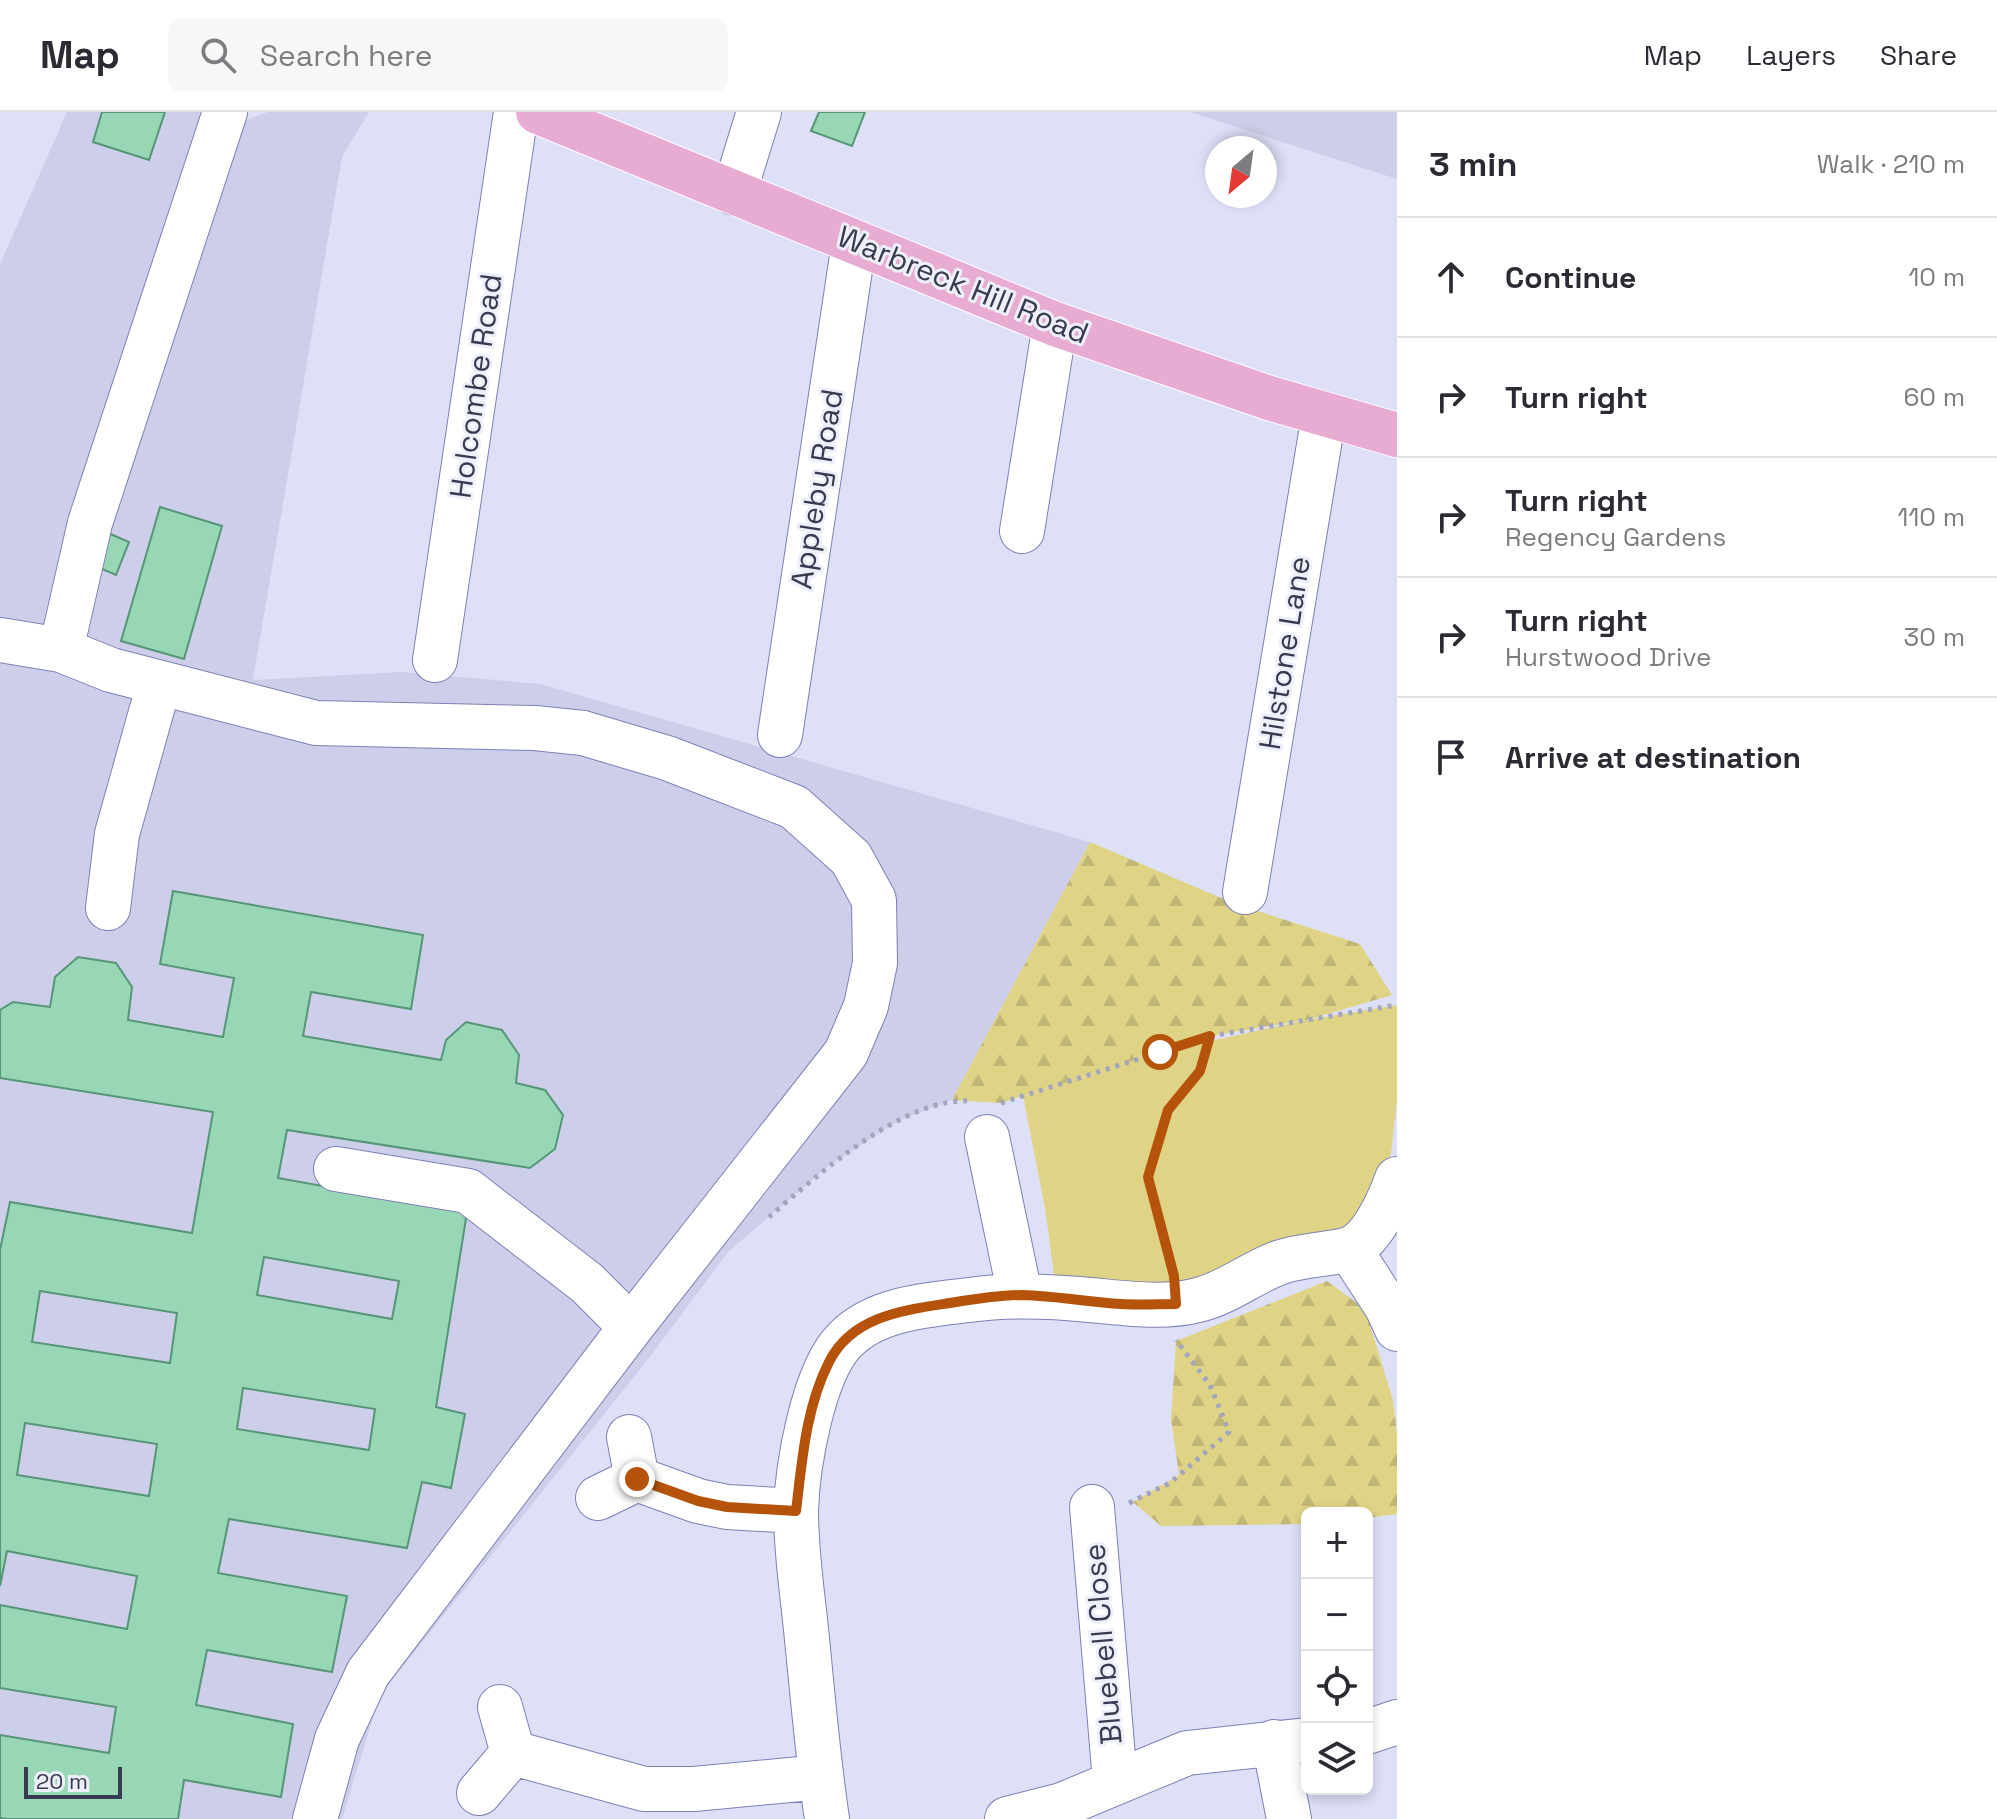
<!DOCTYPE html>
<meta charset="utf-8">
<style>
:root{--surface:#fff;--page:#f7f7f7;--text:#2b2b33;--muted:#7c7c81;--line:#e1e1e2}
body{margin:0;font-family:"Space Grotesk",sans-serif;background:var(--page);color:var(--text)}
.controls{position:absolute;right:24px;bottom:24px;display:grid;overflow:hidden;border-radius:12px;box-shadow:0 4px 12px #0003}
.controls button{width:72px;height:72px;display:grid;place-items:center;padding:0;border:0;border-bottom:2px solid var(--line);background:var(--surface);color:var(--text);font:40px sans-serif}
.compass{position:absolute;left:1205px;top:24px;width:72px;height:72px;border-radius:50%;background:var(--surface);box-shadow:0 4px 12px #0003;rotate:209deg}
.scale{position:absolute;left:24px;bottom:20px;width:98px;box-sizing:border-box;padding-left:8px;border:4px solid #383a51;border-top:0;font-size:22px;line-height:28px;white-space:nowrap;color:#383a51;-webkit-text-stroke:6px #edeffb;paint-order:stroke}
.stop{position:absolute;width:24px;height:24px;margin:-18px;border:6px solid #b45309;border-radius:50%;background:#fff}
.stop.end{background:#b45309;border-color:#fff;box-shadow:0 2px 8px #0008}
.list{margin:0;padding:0;list-style:none}
h2{display:flex;justify-content:space-between;align-items:center;height:104px;margin:0;padding:0 32px;font-size:34px}
h2 small{font-size:26px;font-weight:400;color:var(--muted)}
.list li{display:grid;grid-template-columns:52px 1fr auto;gap:24px;align-items:center;box-sizing:border-box;height:120px;padding:0 32px;border-top:2px solid var(--line)}
.list b{display:block;font-size:30px;white-space:nowrap}
.list p{margin:0;font-size:26px;white-space:nowrap;color:var(--muted)}
.list em{font-size:26px;font-style:normal;color:var(--muted)}
.icon{flex:none;width:44px;height:44px;fill:none;stroke:currentColor;stroke-width:2;stroke-linecap:round;stroke-linejoin:round}
.map{position:relative;flex:none;width:1397px;height:1707px;overflow:hidden}
header{display:flex;align-items:center;gap:48px;box-sizing:border-box;height:112px;padding:0 40px;background:var(--surface);border-bottom:2px solid var(--line)}
header strong{font-size:38px}
nav{display:flex;gap:44px;margin-inline-start:auto;font-size:28px}
.search{width:560px;height:72px;background:var(--page);display:flex;align-items:center;gap:20px;box-sizing:border-box;padding:0 28px;border-radius:12px;color:var(--muted);font-size:30px}
main{display:flex}
aside{flex:1;background:var(--surface)}
.map>svg:first-child{display:block}
</style>
<header>
<strong>Map</strong>
<div class="search"><svg class="icon" aria-label="search" viewBox="0 0 24 24"><circle cx="10" cy="10" r="6"/><path d="M15 15l6 6"/></svg>Search here</div>
<nav><a>Map</a><a>Layers</a><a>Share</a></nav>
</header>
<main>
<div class="map">
<svg width="1397" height="1707" viewBox="0 0 1397 1707">
<defs>
<pattern id="forest-firs" width="22" height="20" patternUnits="userSpaceOnUse" patternTransform="scale(2)"><rect width="22" height="20" fill="#dfd486"/><path d="M5 1l3.5 6h-7zM16 11l3.5 6h-7z" fill="#c0b776"/></pattern>
</defs>
<rect width="100%" height="100%" fill="#dee0f8"/>
<path fill="#cdcfea" d="M67 0H204L220 18 268 0H369L342 45 253 568 401 560 541 572 1090 730 952 988 898 1009 830 1053 729 1139 652 1242 380 1583 342 1707H0V152Z
M1190 0H1397V67Z"/>
<path fill="#dfd486" d="M1397 893V988L1391 1042 1374 1083 1349 1115 1210 1168 1168 1174 1054 1163 1045 1096 1023 984 1160 940 1307 908Z"/>
<path fill="url(#forest-firs)" d="M1090 730 1233 791 1360 832 1392 883 1307 908 1210 924 1001 991 952 988Z
M1327 1169 1365 1197 1393 1288 1397 1322V1402L1367 1406V1401H1307V1412L1161 1414 1133 1390 1179 1363 1171 1307 1176 1229Z"/>
<path fill="#97d7b6" stroke="#569576" stroke-width="2" fill-rule="evenodd" d="M102 0H165L149 48 93 30Z
M819 0H865L852 34 811 19Z
M160 395 222 414 184 547 121 529Z
M108 421 129 430 116 463 95 454Z
M173 779 423 823 411 897 311 880 303 924 441 948 446 928 466 910 502 918 519 943 516 971 545 978 563 1003 555 1037 530 1056 287 1018 278 1066 467 1100 436 1295 465 1302 451 1376 422 1370 407 1436 229 1407 218 1461 347 1484 332 1560 207 1538 196 1593 293 1612 281 1685 184 1668 178 1707H7L0 1706V1623L109 1641 116 1595 0 1576V1493L127 1517 137 1464 7 1439 0 1474V1138L10 1090 192 1121 213 1000 0 966V898L13 890 50 895 55 865 78 845 116 851 132 875 128 908 223 925 234 866 160 852ZM264 1145 399 1169 392 1207 257 1183ZM40 1179 177 1201 170 1251 32 1230ZM243 1276 375 1297 369 1338 237 1317ZM25 1311 157 1332 149 1384 17 1363Z"/>
<g fill="none" stroke-linecap="round" stroke-linejoin="round">
<g stroke="#7d80b6" stroke-width="46">
<path id="minor" d="M734 81 759 0
M1022 419 1055 212
M0 528 61 538 111 558 316 611 535 616 583 621 667 646 794 695 851 746 874 788 875 851 866 894 846 941 631 1215 368 1561 337 1627 315 1707
M61 538 90 411 225 0
M435 548 516 0
M780 623 854 131
M1245 780 1324 303
M108 796 117 722 159 572
M987 1025 1020 1183
M336 1057 468 1079 587 1171 631 1215
M1350 1138 1387 1195 1397 1217
M629 1325 637 1367
M598 1386 637 1367 698 1389 727 1395 796 1399
M1092 1395 1115 1669
M500 1595 513 1641
M1367 1620 1397 1610
M1274 1630 1289 1707
M479 1681 513 1641 644 1677H694L821 1665
M827 1707C818 1647 813 1587 807 1527 803 1485 796 1442 796 1400 797 1355 813 1260 845 1228 876 1196 928 1193 969 1188 1010 1182 1050 1184 1090 1188 1125 1191 1164 1197 1198 1188 1228 1181 1252 1160 1281 1150 1302 1143 1324 1143 1346 1138 1371 1132 1389 1089 1397 1067
M1007 1707 1062 1693 1187 1641 1307 1628"/>
</g>
<g stroke="#fff" stroke-width="46">
<path id="major" d="M538 0 1055 212 1269 286 1397 323"/>
</g>
<path stroke="#a3a5bd" stroke-width="5" stroke-dasharray="4 6" stroke-linecap="butt" d="M1001 991 1210 924
M769 1105C819 1062 903 985 971 989
M1172 1155 1148 1065 1168 998 1200 959 1210 924 1397 893
M1129 1391 1170 1371 1229 1320 1210 1273 1176 1228"/>
<use href="#minor" stroke="#fff" stroke-width="44"/>
<use href="#major" stroke="#e8acd3" stroke-width="44"/>
</g>
<g fill="none" stroke-linecap="round" stroke-linejoin="round">
<path stroke="#b45309" stroke-width="10" d="M637 1367 698 1389 727 1395 796 1399C802 1349 806 1295 829 1250 852 1204 904 1198 950 1191 974 1187 999 1183 1023 1183 1056 1184 1088 1190 1121 1192 1139 1193 1158 1192 1176 1192L1174 1164 1148 1065 1168 998 1200 959 1210 924 1160 940"/>
</g>
<g text-anchor="middle" stroke-width="6" stroke-linejoin="round" paint-order="stroke">
<g font-size="30" fill="#383a51" stroke="#edeffb">
<text transform="translate(963 173) rotate(22)" y="10">Warbreck Hill Road</text>
<text transform="translate(476 274) rotate(-82)" y="10">Holcombe Road</text>
<text transform="translate(817 377) rotate(-81)" y="10">Appleby Road</text>
<text transform="translate(1285 541) rotate(-81)" y="10">Hilstone Lane</text>
<text transform="translate(1103 1532) rotate(-95)" y="10">Bluebell Close</text>
</g>
</g>
</svg>
<div class="controls">
<button>+</button>
<button>−</button>
<button><svg class="icon" aria-label="locate" viewBox="0 0 24 24"><circle cx="12" cy="12" r="6"/><path d="M12 2v4M12 18v4M2 12h4M18 12h4"/></svg></button>
<button><svg class="icon" aria-label="layers" viewBox="0 0 24 24"><path d="M12 4l9 5-9 5-9-5zM3 14l9 5 9-5"/></svg></button>
</div>
<svg class="compass" viewBox="-18 -18 36 36"><path d="M0-13l5 13h-10z" fill="#e53935"/><path d="M0 13l5-13h-10z" fill="#7c7c81"/></svg>
<div class="scale">20 m</div>
<div class="stop" style="left:1160px;top:940px"></div>
<div class="stop end" style="left:637px;top:1367px"></div>
</div>
<aside>
<h2>3 min<small>Walk · 210 m</small></h2>
<ul class="list">
<li><svg class="icon" aria-label="ahead" viewBox="0 0 24 24"><path d="M12 20V5M6 11l6-6 6 6"/></svg><div><b>Continue</b></div><em>10 m</em></li>
<li><svg class="icon" aria-label="right" viewBox="0 0 24 24"><path d="M7 20v-9h11M14 6l5 5-5 5"/></svg><div><b>Turn right</b></div><em>60 m</em></li>
<li><svg class="icon" aria-label="right" viewBox="0 0 24 24"><path d="M7 20v-9h11M14 6l5 5-5 5"/></svg><div><b>Turn right</b><p>Regency Gardens</p></div><em>110 m</em></li>
<li><svg class="icon" aria-label="right" viewBox="0 0 24 24"><path d="M7 20v-9h11M14 6l5 5-5 5"/></svg><div><b>Turn right</b><p>Hurstwood Drive</p></div><em>30 m</em></li>
<li><svg class="icon" aria-label="arrive" viewBox="0 0 24 24"><path d="M6 21V4h12l-3 4 3 4H6"/></svg><div><b>Arrive at destination</b></div></li>
</ul>
</aside>
</main>
